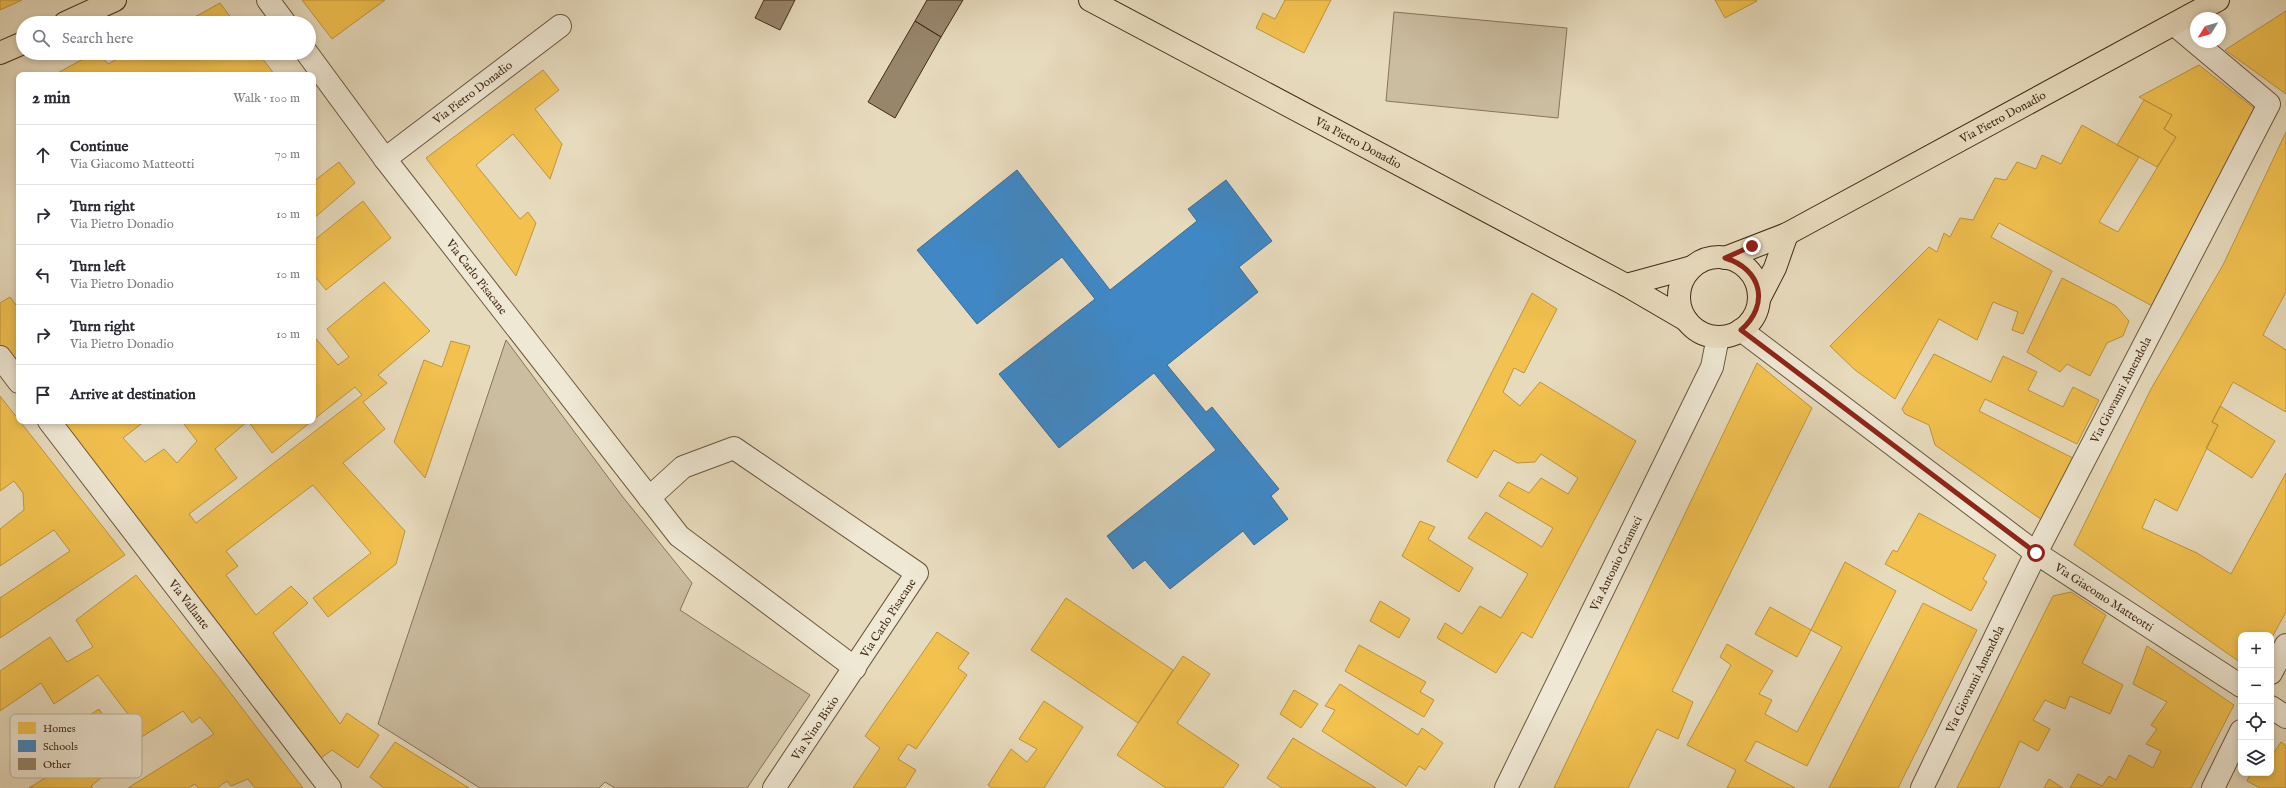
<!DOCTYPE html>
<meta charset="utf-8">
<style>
:root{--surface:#fff;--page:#f7f7f7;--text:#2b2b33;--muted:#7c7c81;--line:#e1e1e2}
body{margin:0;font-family:"IM FELL English",serif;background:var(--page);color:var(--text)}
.controls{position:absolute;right:12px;bottom:12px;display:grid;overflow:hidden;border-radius:8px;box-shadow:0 2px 6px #0003}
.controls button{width:36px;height:36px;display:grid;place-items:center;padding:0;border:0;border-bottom:1px solid var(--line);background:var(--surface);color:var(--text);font:20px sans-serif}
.compass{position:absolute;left:2190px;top:12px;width:36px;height:36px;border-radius:50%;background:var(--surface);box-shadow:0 2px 6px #0003;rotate:233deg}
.stop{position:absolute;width:12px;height:12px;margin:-9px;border:3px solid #8f2418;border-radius:50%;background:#fff}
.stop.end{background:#8f2418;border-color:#fff;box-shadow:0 1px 4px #0008}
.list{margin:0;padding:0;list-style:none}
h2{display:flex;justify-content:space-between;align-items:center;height:52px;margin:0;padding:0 16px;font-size:17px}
h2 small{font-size:13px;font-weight:400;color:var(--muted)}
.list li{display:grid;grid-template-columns:26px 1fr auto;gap:12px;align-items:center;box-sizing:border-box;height:60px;padding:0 16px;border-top:1px solid var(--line)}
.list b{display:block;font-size:15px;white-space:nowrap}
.list p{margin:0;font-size:13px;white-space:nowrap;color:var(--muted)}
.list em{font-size:13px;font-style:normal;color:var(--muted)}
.icon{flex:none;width:22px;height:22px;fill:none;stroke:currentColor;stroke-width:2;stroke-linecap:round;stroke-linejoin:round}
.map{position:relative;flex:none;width:2286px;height:788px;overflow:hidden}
.search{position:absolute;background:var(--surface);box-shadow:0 2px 6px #0003;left:16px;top:16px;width:300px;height:44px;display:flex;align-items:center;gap:10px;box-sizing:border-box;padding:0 14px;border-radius:22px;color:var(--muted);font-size:15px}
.panel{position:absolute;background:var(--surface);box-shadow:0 2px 6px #0003;left:16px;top:72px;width:300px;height:352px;border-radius:8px}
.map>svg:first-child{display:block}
</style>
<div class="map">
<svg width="2286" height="788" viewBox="0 0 2286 788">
<rect width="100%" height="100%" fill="#e7dbbd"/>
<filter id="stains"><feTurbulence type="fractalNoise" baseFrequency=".005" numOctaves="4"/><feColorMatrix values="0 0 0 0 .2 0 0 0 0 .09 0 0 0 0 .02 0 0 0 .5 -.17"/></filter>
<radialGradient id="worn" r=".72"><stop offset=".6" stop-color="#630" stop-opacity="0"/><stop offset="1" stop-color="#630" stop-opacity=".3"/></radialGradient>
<path fill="#cbbda0" stroke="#87745a" d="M1394 12 1567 28 1558 118 1386 101Z
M506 340 622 496 692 583 680 610 810 695 747 788H615L605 782 599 788H480L378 724Z"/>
<path fill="#f2c14e" stroke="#be943d" d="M0 0H22L0 10Z
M302 0H385L332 39Z
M1285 0H1331L1304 53 1256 28 1263 13 1275 19Z
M1715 0H1756L1757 1 1725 18Z
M220 3 235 23H184Z
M2286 11V94L2225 50Z
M94 53H99L108 64 128 53H258L275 75H54Z
M2199 65 2255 109 2156 308 1999 223 1991 237 2052 271 2023 334 2012 330 2018 312 1993 302 1977 340 1939 319 1895 399 1855 370 1830 346 1929 247 1937 252 1944 233 1950 237 1960 218 1973 220 1995 178 2006 180 2017 162 2036 169 2042 155 2061 164 2082 125 2139 157 2099 222 2118 232 2176 137 2164 129 2172 115 2139 97Z
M543 70 559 90 535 109 562 144 550 179 513 134 476 165 520 219 528 212 536 223 516 276 426 158Z
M2144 100 2172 115 2164 129 2176 137 2157 167 2117 145Z
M2286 132V292L2263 335 2286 350V412L2233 382 2212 422 2218 425 2177 511 2155 499 2142 528 2197 553 2231 574 2286 473V612L2271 639V635H2241V663L2074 545 2151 389 2223 265Z
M339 162 355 183 313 219V182Z
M363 201 391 238 326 290 313 274V241Z
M2062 278 2116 306 2129 321 2123 336 2107 343 2090 376 2067 364 2060 372 2027 352Z
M384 282 430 331 378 375 387 383 363 402 385 429 343 463 405 531 396 564 328 617 313 598 371 553 313 485 226 551 238 566 226 575 256 615 291 586 308 603 273 633 340 724 347 713 379 735 358 768 332 750 321 758 184 579 59 421H145L123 438 145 462 164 449 177 463 197 441 184 424 188 421H312L272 453 248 421 215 449 237 478 189 514 196 523 362 395 355 387 313 420V335L338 365 349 357 327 329Z
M1532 293 1557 309 1524 373 1514 368 1503 392 1520 406 1540 382 1636 441 1532 638 1522 632 1496 673 1437 638 1445 623 1462 634 1480 606 1501 618 1528 574 1468 538 1486 512 1542 547 1553 528 1499 496 1508 482 1529 493 1541 478 1568 494 1578 478 1541 454 1535 462 1517 463 1494 450 1477 478 1447 461Z
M10 297 19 309V370L0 346V303Z
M451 341 470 346 425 478 394 442 424 360 442 367Z
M1934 354 1991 382 2003 356 2037 372 2028 390 2063 407 2073 387 2099 400 2077 444 1985 399 1979 411 2075 459 2045 522 1935 445 1929 425 1905 414 1902 409Z
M1757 363 1812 408 1672 691 1693 702 1678 739 1657 729 1628 788H1554Z
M0 396 125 555 0 638V598L70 551 54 530 0 566V529L24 510 23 493 14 481 0 491Z
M2220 406 2275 441 2252 478 2206 448 2218 425 2212 422Z
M1919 513 1996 555 1983 579 1987 582 1971 611 1885 564 1893 550 1897 552Z
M1420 521 1435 527 1428 539 1473 568 1459 592 1402 556Z
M1845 562 1896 591 1807 766 1756 741 1745 761 1795 788H1727L1736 770 1687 745 1731 665 1720 657 1727 644 1773 671 1759 694 1772 700 1765 714 1797 732 1842 647 1811 630Z
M136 575 216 674 303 788H255L248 779 231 786 227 781 217 788H198L195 784 188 788H128L214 734 200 717 192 723 183 711 140 738 136 733 129 736 126 727 134 722 98 675 54 704 41 683 0 711V671L50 637 67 662 93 647 76 620Z
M2071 592 2106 615 2082 663 2123 685 2110 714 2070 696 2065 709 2045 700 2033 720 2050 729 2038 751 2020 741 1999 788H1957L2053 596Z
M1066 598 1173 670 1138 723 1031 650Z
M1380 601 1410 619 1399 638 1370 621Z
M1923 603 1977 630 1898 788H1829Z
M1770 607 1811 630 1797 657 1755 634Z
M937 632 969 653 958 668 967 675 916 749 908 744 898 759 916 770 905 788H853L880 748 865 736Z
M1359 645 1426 682 1420 692 1434 700 1424 717 1345 671Z
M2147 646 2234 705 2191 788H2070L2078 774 2102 786 2109 776 2116 780 2129 755 2153 768 2161 751 2146 744 2157 729 2151 725 2167 702 2133 684Z
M1183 656 1210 674 1177 723 1239 765 1223 788H1166L1117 755Z
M1340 684 1418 735 1422 728 1443 743 1425 770 1419 766 1406 786 1322 731 1335 710 1325 706Z
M1294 690 1318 704 1301 728 1280 714Z
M1044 701 1083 727 1044 788H992L988 785 1011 749 1027 762 1037 749 1019 739Z
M99 709 114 733 108 737 125 759 91 786 93 788H29L83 754 69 729Z
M1293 738 1376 788H1282L1267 778Z
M395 742 469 788H384L370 777Z
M2281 742 2286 746V788H2260L2247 781 2251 773H2271V757Z
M2049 779 2063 788H2044Z"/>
<path fill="#3f88c5" stroke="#406c90" d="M1017 170 1110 290 1197 221 1188 209 1226 180 1272 241 1239 267 1258 292 1167 365 1206 412 1212 407 1279 489 1271 496 1288 519 1254 545 1243 531 1170 589 1145 560 1133 569 1107 536 1216 450 1154 373 1059 448 999 374 1095 299 1062 257 977 324 917 250Z"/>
<path fill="#98866c" stroke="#432a14" d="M764 0H795L780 30 755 18Z
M927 0H963L941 37 915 21Z
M915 21 941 37 895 118 868 102Z"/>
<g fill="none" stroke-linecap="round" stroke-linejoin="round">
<g stroke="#6c563e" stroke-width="24">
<g id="minor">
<path d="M268 0 285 23"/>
<path id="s1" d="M307 53 385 159 679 536 855 668"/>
<path id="s2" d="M385 159 560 26"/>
<path id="s3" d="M1741 330 2036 553 2241 686"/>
<path d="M0 357 19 382"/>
<path id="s4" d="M49 421 330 788"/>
<path d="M649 498 683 467 734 448 917 573 774 788"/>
<path d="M2271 673 2286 645"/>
<path d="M2271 707 2286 717"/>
<path id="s5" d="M1506 788 1712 367 1718 337"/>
<path id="s6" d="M1922 788 2036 553 2269 104 2175 25"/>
<path d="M2213 788 2241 731"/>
</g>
</g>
<g stroke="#432a14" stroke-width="24">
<g id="major">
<path id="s7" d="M1090 0 1626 285 1686 320"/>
<path d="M65 23 115 0"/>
<path d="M0 53 23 43"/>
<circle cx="1719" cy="297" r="40"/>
<path id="s8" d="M1725 258 1787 234 2218 0"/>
<path d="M1626 285 1692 267"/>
<path d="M1759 299 1775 268 1787 234"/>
</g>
</g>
<use href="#minor" stroke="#efe8d4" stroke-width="22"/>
<use href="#major" stroke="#e7dbbd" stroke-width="22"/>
</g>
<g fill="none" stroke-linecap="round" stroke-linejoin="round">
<path stroke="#8f2418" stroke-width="5" d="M1752 246 1725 258C1762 269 1770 305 1741 330L2036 553"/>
</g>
<g text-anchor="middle" stroke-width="4" stroke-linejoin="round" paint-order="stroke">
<g font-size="12" fill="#432a14" stroke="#efe8d4">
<text dy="4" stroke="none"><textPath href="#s2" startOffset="110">Via Pietro Donadio</textPath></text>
<text dy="4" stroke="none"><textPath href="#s8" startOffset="312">Via Pietro Donadio</textPath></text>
<text dy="4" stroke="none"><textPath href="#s7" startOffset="304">Via Pietro Donadio</textPath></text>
<text dy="4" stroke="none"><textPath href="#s1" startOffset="281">Via Carlo Pisacane</textPath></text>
<text dy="4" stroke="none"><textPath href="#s6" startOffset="445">Via Giovanni Amendola</textPath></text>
<text dy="4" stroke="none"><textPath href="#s5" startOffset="250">Via Antonio Gramsci</textPath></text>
<text dy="4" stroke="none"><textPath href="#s3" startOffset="451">Via Giacomo Matteotti</textPath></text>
<text dy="4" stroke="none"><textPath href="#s4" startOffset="231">Via Vallante</textPath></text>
<text transform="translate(888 618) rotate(-57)" y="4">Via Carlo Pisacane</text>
<text dy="4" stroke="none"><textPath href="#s6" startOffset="121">Via Giovanni Amendola</textPath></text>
<text transform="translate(815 728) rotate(-56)" y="4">Via Nino Bixio</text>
</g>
</g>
<rect x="10" y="714" width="132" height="64" rx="6" fill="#efe8d4" stroke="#bbaf9a" stroke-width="1"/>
<rect x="18" y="722" width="18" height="12" fill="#f2c14e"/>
<rect x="18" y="740" width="18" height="12" fill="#3f88c5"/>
<rect x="18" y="758" width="18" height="12" fill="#98866c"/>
<g font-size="11" fill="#432a14">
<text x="43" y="732">Homes</text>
<text x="43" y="750">Schools</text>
<text x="43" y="768">Other</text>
</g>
<rect width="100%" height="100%" filter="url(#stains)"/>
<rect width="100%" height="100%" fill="url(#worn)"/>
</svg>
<div class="controls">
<button>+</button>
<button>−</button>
<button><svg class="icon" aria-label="locate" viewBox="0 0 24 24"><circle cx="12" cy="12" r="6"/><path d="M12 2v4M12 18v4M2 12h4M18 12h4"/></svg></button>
<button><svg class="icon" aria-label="layers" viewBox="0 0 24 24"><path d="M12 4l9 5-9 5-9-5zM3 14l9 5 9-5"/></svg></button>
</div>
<svg class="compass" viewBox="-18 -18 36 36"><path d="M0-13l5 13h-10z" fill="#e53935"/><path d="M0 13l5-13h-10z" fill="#7c7c81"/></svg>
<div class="stop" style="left:2036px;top:553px"></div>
<div class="stop end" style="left:1752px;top:246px"></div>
<div class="search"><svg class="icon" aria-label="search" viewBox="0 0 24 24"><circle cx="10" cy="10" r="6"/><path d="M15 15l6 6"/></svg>Search here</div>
<section class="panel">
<h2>2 min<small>Walk · 100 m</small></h2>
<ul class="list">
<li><svg class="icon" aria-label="ahead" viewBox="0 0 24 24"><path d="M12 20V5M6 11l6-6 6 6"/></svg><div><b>Continue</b><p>Via Giacomo Matteotti</p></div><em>70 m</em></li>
<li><svg class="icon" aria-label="right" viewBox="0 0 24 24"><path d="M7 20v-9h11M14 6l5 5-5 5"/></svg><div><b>Turn right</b><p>Via Pietro Donadio</p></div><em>10 m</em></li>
<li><svg class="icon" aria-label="left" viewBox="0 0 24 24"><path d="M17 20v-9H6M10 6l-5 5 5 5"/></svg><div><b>Turn left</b><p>Via Pietro Donadio</p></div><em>10 m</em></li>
<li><svg class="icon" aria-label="right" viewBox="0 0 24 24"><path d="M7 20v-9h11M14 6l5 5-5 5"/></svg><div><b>Turn right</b><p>Via Pietro Donadio</p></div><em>10 m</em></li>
<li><svg class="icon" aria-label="arrive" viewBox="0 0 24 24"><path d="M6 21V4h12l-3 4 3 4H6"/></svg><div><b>Arrive at destination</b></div></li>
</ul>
</section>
</div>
